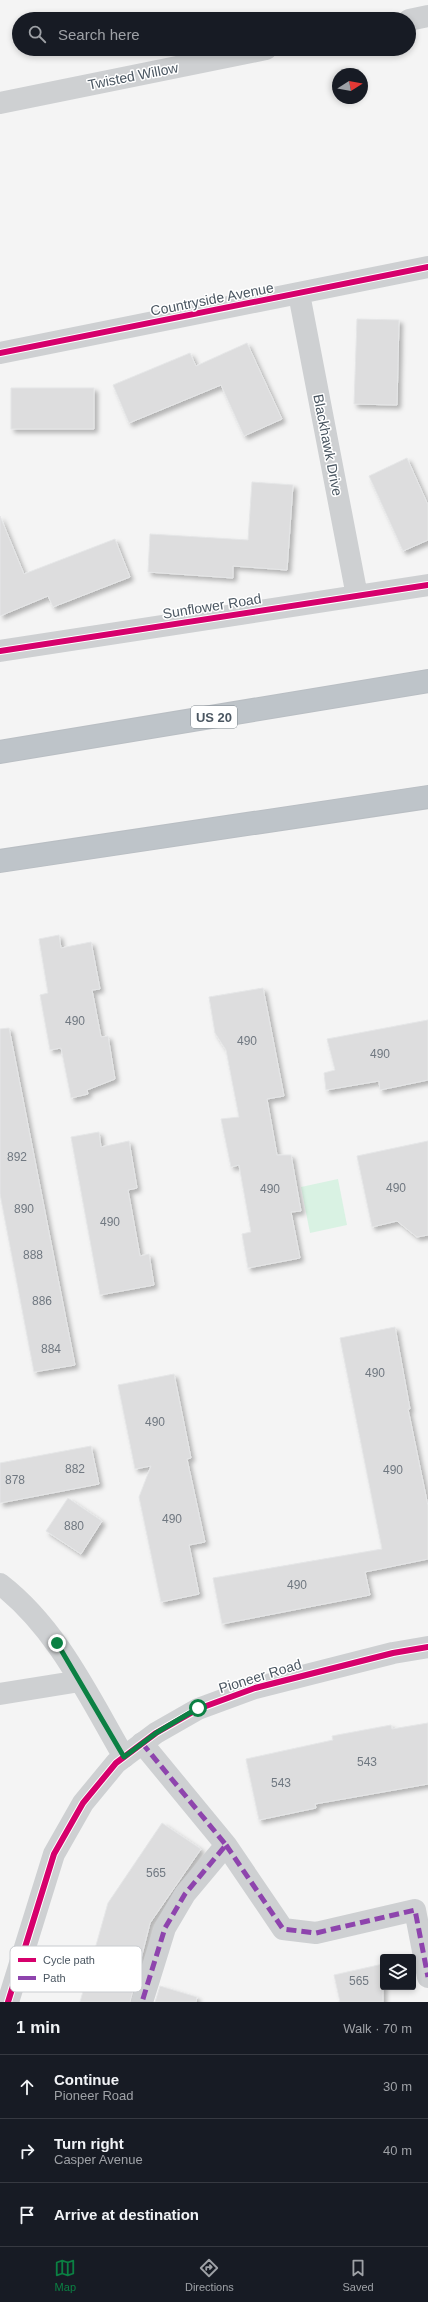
<!DOCTYPE html>
<meta charset="utf-8">
<style>
:root{--surface:#171b24;--page:#242831;--text:#f1f3f6;--muted:#9ea1a6;--line:#363941;--accent:#0b8043}
body{margin:0;font-family:Arial,sans-serif;background:var(--page);color:var(--text)}
.controls{position:absolute;right:12px;bottom:12px;display:grid;overflow:hidden;border-radius:4px;box-shadow:0 2px 6px #0003}
.controls button{width:36px;height:36px;display:grid;place-items:center;padding:0;border:0;border-bottom:1px solid var(--line);background:var(--surface);color:var(--text);font:20px sans-serif}
.compass{position:absolute;left:332px;top:68px;width:36px;height:36px;border-radius:50%;background:var(--surface);box-shadow:0 2px 6px #0003;rotate:79deg}
.stop{position:absolute;width:12px;height:12px;margin:-9px;border:3px solid #0b8043;border-radius:50%;background:#fff}
.stop.end{background:#0b8043;border-color:#fff;box-shadow:0 1px 4px #0008}
.list{margin:0;padding:0;list-style:none}
h2{display:flex;justify-content:space-between;align-items:center;height:52px;margin:0;padding:0 16px;font-size:17px}
h2 small{font-size:13px;font-weight:400;color:var(--muted)}
.list li{display:grid;grid-template-columns:26px 1fr auto;gap:12px;align-items:center;box-sizing:border-box;height:64px;padding:0 16px;border-top:1px solid var(--line)}
.list b{display:block;font-size:15px;white-space:nowrap}
.list p{margin:0;font-size:13px;white-space:nowrap;color:var(--muted)}
.list em{font-size:13px;font-style:normal;color:var(--muted)}
.icon{flex:none;width:22px;height:22px;fill:none;stroke:currentColor;stroke-width:2;stroke-linecap:round;stroke-linejoin:round}
.map{position:relative;flex:none;width:428px;height:2002px;overflow:hidden}
.search{position:absolute;background:var(--surface);box-shadow:0 2px 6px #0003;left:12px;right:12px;top:12px;height:44px;display:flex;align-items:center;gap:10px;box-sizing:border-box;padding:0 14px;border-radius:22px;color:var(--muted);font-size:15px}
.sheet{height:244px;background:var(--surface)}
nav{display:flex;justify-content:space-around;align-items:center;box-sizing:border-box;height:56px;border-top:1px solid var(--line);background:var(--surface);font-size:11px;color:var(--muted)}
nav a{display:grid;justify-items:center;gap:2px}
nav .on{color:var(--accent)}
.map>svg:first-child{display:block}
</style>
<div class="map">
<svg width="428" height="2002" viewBox="0 0 428 2002">
<defs>
<filter id="shadow"><feDropShadow dx="3.5" dy="3.5" stdDeviation="2" flood-color="#0004"/></filter>
</defs>
<rect width="100%" height="100%" fill="#f4f4f4"/>
<path fill="#d9f2e3" d="M338 1179 347 1225 310 1233 301 1187Z"/>
<path fill="#ddddde" stroke="#e5e6e7" filter="url(#shadow)" d="M357 319 399 320 397 405 354 404Z
M247 343 282 419 244 436 221 385 129 423 113 385 190 353 196 366Z
M11 388H94V429H11Z
M407 458 428 505V540L403 551 369 476Z
M252 482 293 485 287 570 233 566V578L148 572 150 534 248 540Z
M0 516 24 574 115 539 130 577 53 607 48 596 0 616Z
M59 935 61 948 91 942 100 989 92 990 101 1037 108 1036 115 1079 87 1090 88 1094 71 1098 61 1048 50 1050 40 995 48 993 39 939Z
M263 988 284 1096 267 1099 277 1155H291L301 1211 291 1212 300 1258 248 1268 242 1234 251 1232 239 1165 231 1167 221 1119 239 1117 226 1050 215 1033 209 997Z
M428 1020V1080L380 1090 379 1081 326 1090 324 1073 335 1070 327 1039Z
M9 1028 75 1365 34 1372 0 1194V1029Z
M99 1132 101 1147 129 1141 137 1188 128 1190 140 1256 149 1254 154 1285 100 1295 71 1137Z
M428 1141V1235L417 1237 397 1221 372 1227 357 1156Z
M395 1327 410 1409H408L428 1506V1559L365 1572 370 1595 222 1624 213 1578 382 1549 340 1338Z
M174 1374 191 1458 187 1459 205 1542 189 1545 199 1594 161 1602 139 1497 151 1466 135 1469 118 1385Z
M91 1446 99 1484 0 1503V1463Z
M68 1498 102 1521 81 1554 46 1531Z
M428 1723V1784L315 1804 316 1808 259 1820 246 1759 333 1740 332 1736 391 1725 392 1729Z
M162 1823 201 1849 150 1923 130 2002H80L108 1903Z
M383 1964V2002H340L334 1975Z
M160 1986 197 1997 196 2002H155Z"/>
<g fill="none" stroke-linecap="round" stroke-linejoin="round">
<g stroke="#b9bec3" stroke-width="24">
<path id="motorway" d="M0 752 428 681
M0 861 428 797"/>
</g>
<path stroke="#ced0d2" stroke-width="22" d="M409 20 428 16
M0 103 266 49
M299 294 357 596
M0 353 428 267
M0 651 428 585
M0 1584C57 1628 88 1695 124 1757
M0 1694 80 1681
M142 1743 226 1845 185 1894 165 1928 142 2002
M226 1845 283 1929 316 1933 415 1910 428 1977"/>
<path stroke="#ced0d2" stroke-width="22" d="M8 2002 54 1854 83 1803 116 1763 156 1733 198 1709 255 1688 393 1653 428 1647"/>
<use href="#motorway" stroke="#bec4c9" stroke-width="22"/>
<path stroke="#8e44ad" stroke-width="5" stroke-dasharray="10 5" stroke-linecap="butt" d="M142 1743 226 1845 185 1894 165 1928 142 2002
M226 1845 283 1929 316 1933 415 1910 428 1977"/>
<g stroke="#fff" stroke-width="8">
<path id="cycleway" d="M0 353 428 267
M0 651 428 585
M8 2002 54 1854 83 1803 116 1763 156 1733 198 1709 255 1688 393 1653 428 1647"/>
</g>
<use href="#cycleway" stroke="#d6006c" stroke-width="6"/>
</g>
<g fill="none" stroke-linecap="round" stroke-linejoin="round">
<path stroke="#0b8043" stroke-width="5" d="M57 1643 124 1757 156 1733 198 1708"/>
</g>
<g text-anchor="middle" stroke-width="3" stroke-linejoin="round" paint-order="stroke">
<g font-size="12" fill="#707881">
<text x="75" y="1025">490</text>
<text x="247" y="1045">490</text>
<text x="380" y="1058">490</text>
<text x="17" y="1161">892</text>
<text x="396" y="1192">490</text>
<text x="270" y="1193">490</text>
<text x="24" y="1213">890</text>
<text x="110" y="1226">490</text>
<text x="33" y="1259">888</text>
<text x="42" y="1305">886</text>
<text x="51" y="1353">884</text>
<text x="375" y="1377">490</text>
<text x="155" y="1426">490</text>
<text x="75" y="1473">882</text>
<text x="393" y="1474">490</text>
<text x="15" y="1484">878</text>
<text x="172" y="1523">490</text>
<text x="74" y="1530">880</text>
<text x="297" y="1589">490</text>
<text x="367" y="1766">543</text>
<text x="281" y="1787">543</text>
<text x="156" y="1877">565</text>
<text x="359" y="1985">565</text>
</g>
<rect fill="#fff" stroke="#808990" stroke-width="1" x="191" y="706" width="46" height="22" rx="3"/>
<g font-size="13" font-weight="bold" fill="#4a5661">
<text x="214" y="722">US 20</text>
</g>
<g font-size="14" fill="#4a5661" stroke="#fff">
<text transform="translate(133 76) rotate(-11)" y="5">Twisted Willow</text>
<text transform="translate(212 299) rotate(-11)" y="5">Countryside Avenue</text>
<text transform="translate(328 445) rotate(79)" y="5">Blackhawk Drive</text>
<text transform="translate(212 606) rotate(-9)" y="5">Sunflower Road</text>
<text transform="translate(260 1676) rotate(-17)" y="5">Pioneer Road</text>
</g>
</g>
<rect x="10" y="1946" width="132" height="46" rx="6" fill="#fff" stroke="#c9ccd0" stroke-width="1"/>
<rect x="18" y="1958" width="18" height="4" fill="#d6006c"/>
<rect x="18" y="1976" width="18" height="4" fill="#8e44ad"/>
<g font-size="11" fill="#4a5661">
<text x="43" y="1964">Cycle path</text>
<text x="43" y="1982">Path</text>
</g>
</svg>
<div class="controls">
<button><svg class="icon" aria-label="layers" viewBox="0 0 24 24"><path d="M12 4l9 5-9 5-9-5zM3 14l9 5 9-5"/></svg></button>
</div>
<svg class="compass" viewBox="-18 -18 36 36"><path d="M0-13l5 13h-10z" fill="#e53935"/><path d="M0 13l5-13h-10z" fill="#9ea1a6"/></svg>
<div class="stop" style="left:198px;top:1708px"></div>
<div class="stop end" style="left:57px;top:1643px"></div>
<div class="search"><svg class="icon" aria-label="search" viewBox="0 0 24 24"><circle cx="10" cy="10" r="6"/><path d="M15 15l6 6"/></svg>Search here</div>
</div>
<section class="sheet">
<h2>1 min<small>Walk · 70 m</small></h2>
<ul class="list">
<li><svg class="icon" aria-label="ahead" viewBox="0 0 24 24"><path d="M12 20V5M6 11l6-6 6 6"/></svg><div><b>Continue</b><p>Pioneer Road</p></div><em>30 m</em></li>
<li><svg class="icon" aria-label="right" viewBox="0 0 24 24"><path d="M7 20v-9h11M14 6l5 5-5 5"/></svg><div><b>Turn right</b><p>Casper Avenue</p></div><em>40 m</em></li>
<li><svg class="icon" aria-label="arrive" viewBox="0 0 24 24"><path d="M6 21V4h12l-3 4 3 4H6"/></svg><div><b>Arrive at destination</b></div></li>
</ul>
</section>
<nav>
<a class="on"><svg class="icon" aria-label="map" viewBox="0 0 24 24"><path d="M3 6l6-2 6 2 6-2v14l-6 2-6-2-6 2zM9 4v14M15 6v14"/></svg>Map</a>
<a><svg class="icon" aria-label="directions" viewBox="0 0 24 24"><path d="M12 3l9 9-9 9-9-9zM9 14v-3h6M13 9l2 2-2 2"/></svg>Directions</a>
<a><svg class="icon" aria-label="saved" viewBox="0 0 24 24"><path d="M7 4h10v16l-5-4-5 4z"/></svg>Saved</a>
</nav>
